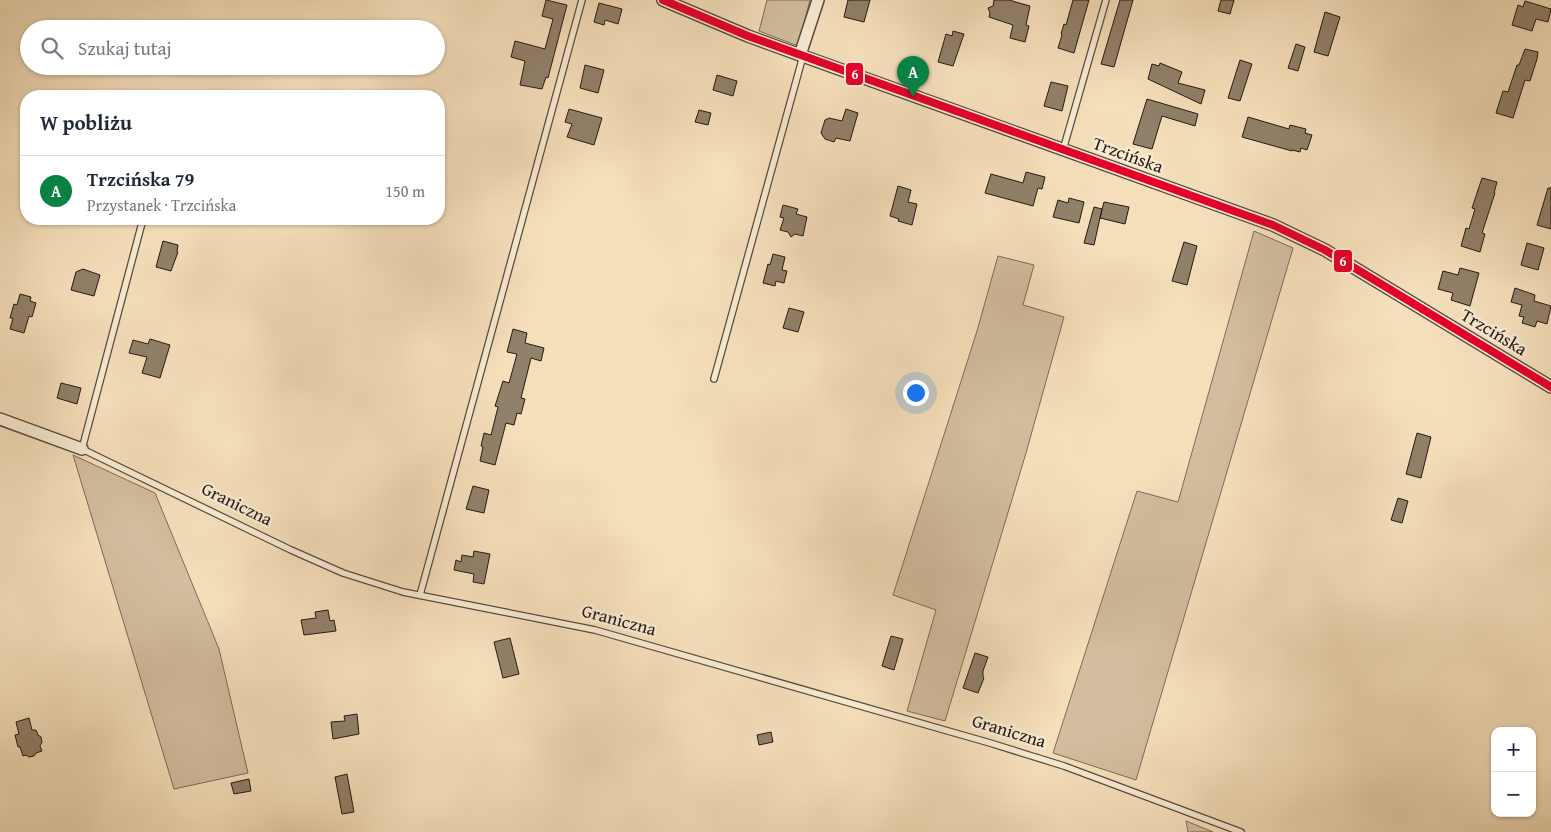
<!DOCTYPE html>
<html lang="pl">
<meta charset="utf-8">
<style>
:root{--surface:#fff;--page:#f6f6f7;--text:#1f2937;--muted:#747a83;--line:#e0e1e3;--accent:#0b8043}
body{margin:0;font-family:"Gentium Book Plus",serif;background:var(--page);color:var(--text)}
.controls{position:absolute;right:15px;bottom:15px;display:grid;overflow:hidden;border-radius:10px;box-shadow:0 1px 4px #0004}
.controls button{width:45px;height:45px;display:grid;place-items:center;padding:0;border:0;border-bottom:1px solid var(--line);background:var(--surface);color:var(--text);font:25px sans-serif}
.you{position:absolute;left:915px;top:392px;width:18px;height:18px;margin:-12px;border:4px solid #fff;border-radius:50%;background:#1a73e8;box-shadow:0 0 0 8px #1a73e833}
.badge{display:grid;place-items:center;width:32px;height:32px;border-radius:50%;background:var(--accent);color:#fff;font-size:16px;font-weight:700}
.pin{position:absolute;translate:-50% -41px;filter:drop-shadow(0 1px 2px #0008)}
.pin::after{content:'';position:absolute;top:26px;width:18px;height:15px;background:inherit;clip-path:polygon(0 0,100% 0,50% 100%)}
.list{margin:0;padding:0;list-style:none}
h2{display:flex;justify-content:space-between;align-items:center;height:65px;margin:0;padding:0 20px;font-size:21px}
h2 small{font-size:16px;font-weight:400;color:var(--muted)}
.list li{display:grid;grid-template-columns:32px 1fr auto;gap:15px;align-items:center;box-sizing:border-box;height:70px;padding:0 20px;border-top:1px solid var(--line)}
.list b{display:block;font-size:19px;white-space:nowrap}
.list p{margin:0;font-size:16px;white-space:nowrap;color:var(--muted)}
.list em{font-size:16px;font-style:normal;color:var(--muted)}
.icon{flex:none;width:28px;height:28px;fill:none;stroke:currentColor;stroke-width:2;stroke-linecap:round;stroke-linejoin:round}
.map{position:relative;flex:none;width:1551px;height:832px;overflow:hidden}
.search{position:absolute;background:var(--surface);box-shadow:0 1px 4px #0004;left:20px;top:20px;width:425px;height:55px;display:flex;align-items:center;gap:12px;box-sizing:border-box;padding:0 18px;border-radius:28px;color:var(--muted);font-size:19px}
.panel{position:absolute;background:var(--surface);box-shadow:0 1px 4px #0004;left:20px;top:90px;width:425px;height:135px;border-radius:20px}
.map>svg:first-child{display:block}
</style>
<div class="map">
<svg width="1551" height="832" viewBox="0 0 1551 832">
<rect width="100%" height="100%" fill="#f5dfbb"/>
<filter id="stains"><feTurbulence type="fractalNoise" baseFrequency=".004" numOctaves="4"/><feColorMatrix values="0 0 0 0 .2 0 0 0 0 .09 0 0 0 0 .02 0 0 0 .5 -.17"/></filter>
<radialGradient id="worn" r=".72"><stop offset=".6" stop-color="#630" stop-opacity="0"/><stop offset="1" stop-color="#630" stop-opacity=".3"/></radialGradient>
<path fill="#d2bd9e" stroke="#7c6b58" d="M767 0H810L798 46 759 31Z
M1254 231 1293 248 1136 780 1053 753 1137 491 1178 502Z
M998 256 1034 265 1023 305 1064 317 1026 453 945 721 907 711 936 610 893 595 977 331Z
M73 455 155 493 219 649 248 773 174 789Z
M1186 821 1213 832H1188Z"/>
<path fill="#91806a" stroke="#251912" d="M546 0 567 5 548 78 546 77 542 89 520 85 525 61 511 57 515 41 545 49 553 19 542 16Z
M848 0H870L864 22 844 17Z
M994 0H1012V1L1030 6 1026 25 1029 26 1025 42 1010 38 1013 25 989 17 990 13 988 8 993 6Z
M1073 0H1089L1074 53 1058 48 1062 35 1061 34 1064 24 1066 25Z
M1120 0H1133L1114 67 1101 64Z
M1221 0H1234L1230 14 1218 11Z
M1525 1 1551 9 1548 22 1536 19 1532 31 1512 25 1518 5 1523 7Z
M599 3 622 9 618 24 605 20 604 25 594 22Z
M1325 12 1340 17 1328 56 1314 52Z
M953 31 964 34 953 66 938 62 946 34 952 36Z
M1296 44 1305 47 1298 71 1288 68Z
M1525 49 1538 52 1537 59 1530 81 1525 80 1513 118 1496 113 1503 91 1508 92 1517 65H1519Z
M1240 60 1252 64 1240 101 1228 98Z
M1160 63 1182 72 1178 83 1205 90 1201 104 1148 79 1152 64 1159 66Z
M585 65 604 70 598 93 580 88Z
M717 75 737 81 733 96 713 90Z
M1051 82 1068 86 1062 111 1044 106Z
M1147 99 1198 114 1195 126 1162 116 1152 149 1133 144Z
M569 109 602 118 594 145 567 137 572 124 565 122Z
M846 109 858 113 850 141 836 138 834 142 825 139 821 133 825 120 829 118 842 121Z
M699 110 711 113 708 125 695 122Z
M1248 117 1289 129 1290 125 1306 129 1305 133 1312 135 1307 150 1301 148 1300 152 1292 150V151L1242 137Z
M1026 172 1045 177 1042 189 1038 188 1033 206 985 193 991 174 1023 183Z
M1482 178 1497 182 1494 193H1495L1482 233 1485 234 1480 252 1461 246 1466 228 1469 229 1475 209 1472 208Z
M898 186 911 190 908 202 917 204 912 225 898 221 899 219 890 216Z
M1548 188H1551V229L1537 225Z
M1069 198 1084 202 1079 223 1053 217 1058 200 1068 203Z
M1104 202 1129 207 1125 224 1100 218Z
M783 205 798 209 796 214 807 217 803 236 795 234 791 237 788 232 780 230 784 218 780 217Z
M1094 207 1102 209 1094 245 1084 243Z
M163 241 178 245 177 252H178L171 271 156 267Z
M1184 242 1197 246 1187 285 1172 281Z
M1527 243 1544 248 1538 270 1521 265Z
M773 254 785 257 782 270 787 271 784 283 776 281 775 286 763 283 768 264 770 265Z
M1460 268 1479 273 1470 306 1451 300 1453 293 1438 289 1443 271 1458 275Z
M83 269 100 275 94 296 71 290 76 272Z
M1515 288 1535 295 1534 301 1551 306 1547 324 1537 321 1535 327 1522 323 1524 317 1519 316 1522 305 1511 302Z
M20 294 31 297 30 301 36 303 32 317 29 316 24 333 10 329 13 318H10L14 304 17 305Z
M789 308 804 312 798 332 783 328Z
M513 329 527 333 525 343 544 348 541 361 531 358 521 398 525 399 521 414 517 413 514 425 506 423 495 465 480 461 483 447 481 446 484 433 491 435 498 407 495 406 503 381 509 383 517 354 507 352Z
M150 339 170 345 160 378 142 373 147 357 129 353 133 340 148 344Z
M61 383 81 388 77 404 57 398Z
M1417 433 1431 437 1421 478 1406 474Z
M473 486 489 490 484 513 466 509Z
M1398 498 1408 501 1402 523 1391 520Z
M474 551 490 554 484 584 473 582 474 574 454 570 456 560 461 562 462 555 473 557Z
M328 610 330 621 334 620 336 631 304 635 301 620 316 618 315 612Z
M891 636 903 639 894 670 882 666Z
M510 638 519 674 503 678 494 642Z
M975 653 988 657 983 671V677L984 678 978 693 963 688Z
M357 714 359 734 333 739 331 722 345 721 344 716Z
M29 718 32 730H36L38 735 41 737 42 742 40 746 42 751 36 753 34 756 29 757 26 755 23 756 20 747H18L15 735 19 734 16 722Z
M771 732 773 742 759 745 757 735Z
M347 774 354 812 342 814 335 777Z
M249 779 251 791 234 794 231 783Z"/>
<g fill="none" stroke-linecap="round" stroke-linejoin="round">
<g stroke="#594a3c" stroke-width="8">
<path id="lane" d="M1063 150 1106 0
M143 219 82 449 291 550 343 573 403 592 595 630 990 743 1064 766 1241 832
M714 379 803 56
M420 595 582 0"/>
</g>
<g stroke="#594a3c" stroke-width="14">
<path id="street" d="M663 0 748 36 800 55 1273 225 1325 250 1551 387
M800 55 818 0
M0 419 82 449"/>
</g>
<use href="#lane" stroke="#f8ead3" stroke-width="5.5"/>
<use href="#street" stroke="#f8ead3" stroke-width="11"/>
<g stroke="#f8ead3" stroke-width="11">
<path id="bus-1" d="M663 0 748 36 1273 225 1325 250 1551 387"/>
</g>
<use href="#bus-1" stroke="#e4002b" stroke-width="8"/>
</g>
<g text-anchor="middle" stroke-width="5" stroke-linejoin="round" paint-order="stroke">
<g font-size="18" fill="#251912" stroke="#f8ead3">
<text transform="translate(1128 155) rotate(20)" y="6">Trzcińska</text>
<text transform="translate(1494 332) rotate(31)" y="6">Trzcińska</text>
<text transform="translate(237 504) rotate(26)" y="6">Graniczna</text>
<text transform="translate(619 620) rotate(15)" y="6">Graniczna</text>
<text transform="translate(1009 731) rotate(17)" y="6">Graniczna</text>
</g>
</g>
<g stroke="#f8ead3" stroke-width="2">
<rect x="845" y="62" width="19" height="24" rx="5" fill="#e4002b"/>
<rect x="1333" y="249" width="20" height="24" rx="5" fill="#e4002b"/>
</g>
<g font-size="14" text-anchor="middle" font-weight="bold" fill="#fff">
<text x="855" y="79">6</text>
<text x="1343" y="266">6</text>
</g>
<rect width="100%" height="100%" filter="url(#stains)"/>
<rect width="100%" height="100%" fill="url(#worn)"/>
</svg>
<div class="controls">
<button>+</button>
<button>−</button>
</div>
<div class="you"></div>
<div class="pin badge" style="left:913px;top:97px">A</div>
<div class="search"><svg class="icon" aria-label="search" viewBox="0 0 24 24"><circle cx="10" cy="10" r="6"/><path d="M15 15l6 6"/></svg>Szukaj tutaj</div>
<section class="panel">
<h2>W pobliżu<small></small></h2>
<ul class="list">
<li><span class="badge">A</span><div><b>Trzcińska 79</b><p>Przystanek · Trzcińska</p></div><em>150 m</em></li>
</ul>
</section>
</div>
